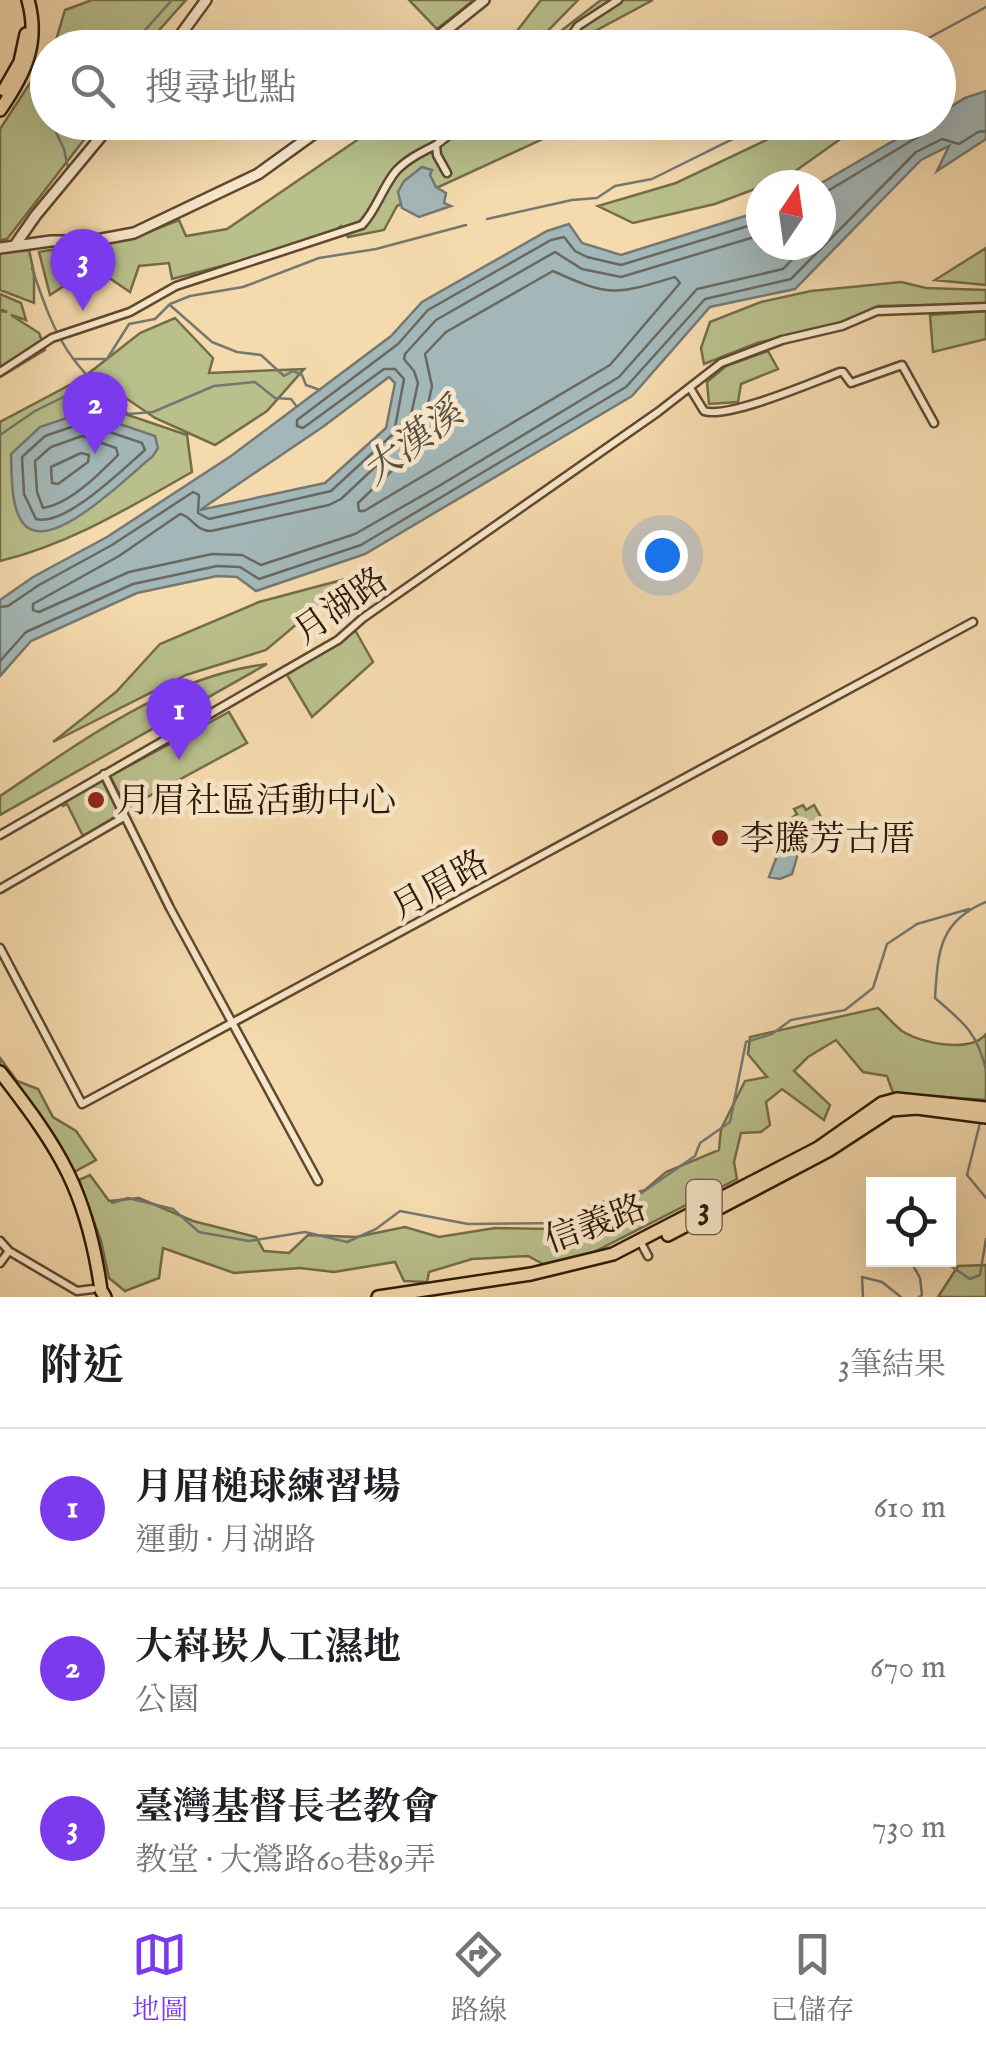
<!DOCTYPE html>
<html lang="zh-TW">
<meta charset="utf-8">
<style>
:root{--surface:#fff;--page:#f2f2f2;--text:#202124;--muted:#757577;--line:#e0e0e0;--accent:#7c3aed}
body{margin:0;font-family:"IM FELL English","Noto Serif TC",serif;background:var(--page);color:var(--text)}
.controls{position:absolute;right:30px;bottom:30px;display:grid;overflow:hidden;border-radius:0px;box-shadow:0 10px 40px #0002}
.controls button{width:90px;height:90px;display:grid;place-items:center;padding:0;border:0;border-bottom:2px solid var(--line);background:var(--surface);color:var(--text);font:50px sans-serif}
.compass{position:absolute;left:746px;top:170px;width:90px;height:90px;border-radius:50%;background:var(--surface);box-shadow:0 10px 40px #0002;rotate:13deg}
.you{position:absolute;left:662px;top:555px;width:35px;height:35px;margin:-25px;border:8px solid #fff;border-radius:50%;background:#1a73e8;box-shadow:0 0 0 15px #1a73e833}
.badge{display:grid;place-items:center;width:65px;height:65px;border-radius:50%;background:var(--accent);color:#fff;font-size:32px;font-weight:700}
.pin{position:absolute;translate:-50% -82px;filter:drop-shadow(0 2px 5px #0008)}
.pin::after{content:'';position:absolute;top:52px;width:35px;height:30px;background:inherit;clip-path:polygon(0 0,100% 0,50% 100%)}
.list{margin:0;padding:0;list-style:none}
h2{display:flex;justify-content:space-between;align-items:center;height:130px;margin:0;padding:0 40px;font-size:42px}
h2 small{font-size:32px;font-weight:400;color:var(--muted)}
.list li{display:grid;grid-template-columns:65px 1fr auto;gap:30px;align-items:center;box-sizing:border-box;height:160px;padding:0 40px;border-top:2px solid var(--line)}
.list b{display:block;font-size:38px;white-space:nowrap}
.list p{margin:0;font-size:32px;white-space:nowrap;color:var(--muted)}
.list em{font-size:32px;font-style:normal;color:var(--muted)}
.icon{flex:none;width:55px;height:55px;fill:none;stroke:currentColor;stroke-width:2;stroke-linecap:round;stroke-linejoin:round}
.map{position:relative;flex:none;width:986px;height:1297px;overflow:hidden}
.search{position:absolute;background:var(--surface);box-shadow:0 10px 40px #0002;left:30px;right:30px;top:30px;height:110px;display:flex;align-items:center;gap:25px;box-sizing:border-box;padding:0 35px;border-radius:55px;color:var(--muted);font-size:38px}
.sheet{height:610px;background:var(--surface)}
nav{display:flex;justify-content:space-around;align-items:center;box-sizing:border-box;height:140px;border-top:2px solid var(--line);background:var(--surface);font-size:28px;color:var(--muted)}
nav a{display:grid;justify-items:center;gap:5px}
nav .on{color:var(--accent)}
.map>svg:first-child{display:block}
</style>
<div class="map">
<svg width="986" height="1297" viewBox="0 0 986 1297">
<rect width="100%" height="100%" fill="#f5daae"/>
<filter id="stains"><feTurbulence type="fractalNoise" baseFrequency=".002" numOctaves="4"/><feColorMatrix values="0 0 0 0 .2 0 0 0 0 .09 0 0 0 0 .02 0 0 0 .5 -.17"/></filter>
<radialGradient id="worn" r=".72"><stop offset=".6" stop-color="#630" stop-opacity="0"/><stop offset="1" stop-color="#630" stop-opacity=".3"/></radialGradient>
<path fill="#b9c08c" stroke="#746c49" stroke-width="2.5" d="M92 0H186L144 47H54L65 10Z
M409 0H474L437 29Z
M541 0H578L532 47H483L513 36Z
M601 0H653L584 37 582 47 539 48Z
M47 57 48 122 97 123 7 239 0 240V129Z
M818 122 863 123 787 177 715 204 633 223 598 206 676 183 781 133Z
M382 123H545L543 139 397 206 384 230 348 237 341 226 336 230 256 257 172 279 169 263 139 266 130 292 93 267 50 295 39 252 141 235 179 220 186 236 227 229Z
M986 248V285L935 280Z
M29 250 34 273V303L0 290V252Z
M901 282 926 288 986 290V304L878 306 847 321 757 343 704 364 701 348 710 322 761 302 811 291Z
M0 294 21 303 26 320 11 315 39 333 45 350 0 377V311L7 312 0 309Z
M986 311V339L933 352 930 315Z
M175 318 213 358 209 373 304 369 267 411 215 445 155 418 89 373 140 333Z
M768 351 778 369 741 384 738 402 709 404 707 382 726 366Z
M81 379 113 410 187 435 192 472C130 507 70 544 0 561V422Z
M353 577 266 650 186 675 53 742 116 692 160 644 259 602Z
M355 630 373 662 312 717 287 675Z
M267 664 0 815V796C83 741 166 677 267 664Z
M229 712 247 743 127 808 110 776Z
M104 775 123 812 83 836 67 804 63 806 60 801Z
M803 805 806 810 814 805 828 829 803 843 789 820 797 814 794 809Z
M878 1008C886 1015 894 1025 902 1031 922 1044 970 1053 986 1034V1100L893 1093 887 1076 863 1072 836 1040 808 1057 794 1071 830 1105 824 1120 782 1089 766 1102 770 1125 761 1132 741 1133 734 1162 737 1179 592 1253 543 1264 528 1256 472 1259 429 1272 427 1282 404 1281 395 1262 334 1272 300 1268 234 1273 163 1248 159 1278 125 1291 109 1278 101 1241 79 1180 90 1175 109 1201 139 1198 193 1221 256 1237 264 1251 289 1253 308 1235 356 1237 405 1227 439 1237 495 1228 551 1229 592 1205 645 1190 666 1172 719 1150 721 1129 745 1081 767 1077 748 1054 750 1037Z
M0 1058 17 1081 38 1089 53 1117 76 1131 96 1160 72 1173 0 1068Z
M986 1265V1297H938L958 1266Z"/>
<path fill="#a3b7b8" stroke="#757871" stroke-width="2.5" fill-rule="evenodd" d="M986 91V139L937 171 949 146 921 160 795 289 710 307 632 396 365 554 256 591 237 577 217 576 137 593 31 641 0 676V600L33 577 107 537 231 456 391 336 422 302 547 231 569 224 582 243 621 255 761 211V245H821V185H818L924 123 938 122 939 114 965 98ZM389 377 395 383 386 428 325 483 200 510 324 426Z
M422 167 432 170 430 175 436 187 446 193 444 203 451 206 419 217 402 208 398 192 404 181Z
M84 412 155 436 158 448 153 456C132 472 49 558 23 523 10 506 12 474 11 454L40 427Z
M791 842 799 850 792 874 780 879 769 877 781 845Z"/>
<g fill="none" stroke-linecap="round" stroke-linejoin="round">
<path stroke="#69685f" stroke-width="2.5" d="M821 195 921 135 927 122
M761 235 621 277 582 269 555 252 436 320 405 354 404 359 414 371 418 383 406 438 341 499 329 505 211 531C195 531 192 516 180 514L119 556 33 604V610L39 612 129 572 212 554 242 555 261 565 355 534 439 486 619 377 697 289 783 269 806 245
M553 271C610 297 615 295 675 277L680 283 610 365 364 511H359L358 503 419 445 432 386 425 354 446 332Z
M83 423 142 443 145 450C123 469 65 527 36 519L24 494 22 457 45 436Z
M82 436 116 448 118 455C99 474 70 504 43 508L37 492 35 461 51 447Z
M81 453 89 455 88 462 58 484 52 483 51 467Z
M0 607 8 606 39 585 112 545 193 492 199 495 198 513 209 519 331 491 394 433 404 379 395 369H384L303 428 297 426V420L398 344 428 310 551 240 564 237 575 251 587 257 621 265 761 222
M0 661 26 632 133 584 217 566 240 567 259 579 361 545 626 387 705 299 791 279 916 152 942 139 959 144 978 132 986 131"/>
<path stroke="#757871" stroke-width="2.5" d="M129 48 172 0
M910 48 986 7
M34 77 37 97 48 116
M51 122 64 149 68 168
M487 219 572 200 597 198 615 186 652 179 767 122
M32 268C57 343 68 362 128 414L153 412 214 386 255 382 275 398 291 399 297 407
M171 306 212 342 237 352 261 355 284 376 293 371 302 375 306 385 320 390
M73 359H107L129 324 155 319 170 304 190 296 243 287 319 258 376 249 466 225
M0 435 35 411 90 384
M986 902C938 922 938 953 935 998 964 1023 977 1032 986 1070
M980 1123 967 1175 986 1198
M112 1203 128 1198 173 1209 199 1232 249 1241 305 1232 347 1242 376 1229 400 1211 468 1224 570 1223 607 1202 630 1201 695 1156 700 1143 730 1122 746 1042 772 1034 791 1020 845 1010 873 988 887 944 917 924 969 909
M910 1260 920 1278 922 1295 919 1297
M942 1260 970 1279 980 1275 986 1239
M863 1297 862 1277 882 1282 901 1297"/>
<g stroke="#604930" stroke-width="11">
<path id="minor" d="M563 48 578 26 618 0
M447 173 437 155 436 145 466 122
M0 372 52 338 130 312 176 286 362 225C377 209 382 188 396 171 407 159 422 152 436 145
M690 388 704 411C728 419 813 382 840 372H843L851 383 902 365 934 423
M104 774 170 908 318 1181
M0 835 338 640 363 618 658 412 721 363 782 340 842 326 877 311 986 307
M0 889 124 817
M0 948 82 1104 973 622
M0 1241 9 1251 77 1291 93 1289
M640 1241 648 1256
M0 1263 9 1251"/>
</g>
<g stroke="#604930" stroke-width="14">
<path id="tertiary" d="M171 48 206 0
M424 48 484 0
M15 245 36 215 113 122
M0 248 51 241H91L134 233 258 174 330 122"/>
</g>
<g stroke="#2f1906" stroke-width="16">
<path id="primary" d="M4 90 20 62 26 34
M0 110C25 74 40 43 28 0
M0 1072C60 1149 87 1191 101 1290L105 1297
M668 1235 828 1151 891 1110 917 1108 986 1117
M378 1297 531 1274 613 1254 818 1148 882 1103 897 1099 986 1108"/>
</g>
<use href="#minor" stroke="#f8e7ca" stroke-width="6"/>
<use href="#tertiary" stroke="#f8e7ca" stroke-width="9"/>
<use href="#primary" stroke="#f5daae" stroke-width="11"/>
</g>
<g fill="#8f2418" stroke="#f8e7ca" stroke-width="4">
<circle cx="96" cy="800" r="10"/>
<circle cx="720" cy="838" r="10"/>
</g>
<g text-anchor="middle" stroke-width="9" stroke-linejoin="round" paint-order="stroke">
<rect fill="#f8e7ca" stroke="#6b5741" stroke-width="2.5" x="686.5" y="1180" width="35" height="54" rx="8"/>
<g font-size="32" font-weight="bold" fill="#2f1906">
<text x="704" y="1218">3</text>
</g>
<g font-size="35" fill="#2f1906" stroke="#f8e7ca">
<text transform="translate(340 605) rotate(-35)" y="12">月湖路</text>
<text transform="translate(439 884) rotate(-29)" y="12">月眉路</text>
<text transform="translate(595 1223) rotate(-20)" y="12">信義路</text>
</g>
<g font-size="35" fill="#2f1906" stroke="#f8e7ca" text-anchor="start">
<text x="116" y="812">月眉社區活動中心</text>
<text x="740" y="850">李騰芳古厝</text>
</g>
<g font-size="38" font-style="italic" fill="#585044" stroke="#f8e7ca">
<text transform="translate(412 441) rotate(-37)" y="13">大漢溪</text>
</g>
</g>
<rect width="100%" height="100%" filter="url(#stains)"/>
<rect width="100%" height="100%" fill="url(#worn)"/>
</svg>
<div class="controls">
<button><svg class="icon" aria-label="locate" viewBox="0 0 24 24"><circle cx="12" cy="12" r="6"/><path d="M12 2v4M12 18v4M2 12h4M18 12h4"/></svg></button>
</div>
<svg class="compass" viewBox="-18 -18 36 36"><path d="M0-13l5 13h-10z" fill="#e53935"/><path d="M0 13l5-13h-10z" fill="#757577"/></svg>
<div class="you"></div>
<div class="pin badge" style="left:179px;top:760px">1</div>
<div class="pin badge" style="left:95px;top:454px">2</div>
<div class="pin badge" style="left:83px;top:311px">3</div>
<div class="search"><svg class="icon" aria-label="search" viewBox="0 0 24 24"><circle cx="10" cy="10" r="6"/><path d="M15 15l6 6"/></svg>搜尋地點</div>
</div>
<section class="sheet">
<h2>附近<small>3筆結果</small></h2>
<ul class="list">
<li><span class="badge">1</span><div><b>月眉槌球練習場</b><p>運動 · 月湖路</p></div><em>610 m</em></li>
<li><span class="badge">2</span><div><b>大嵙崁人工濕地</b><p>公園</p></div><em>670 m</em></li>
<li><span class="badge">3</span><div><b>臺灣基督長老教會</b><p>教堂 · 大鶯路60巷89弄</p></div><em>730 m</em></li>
</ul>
</section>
<nav>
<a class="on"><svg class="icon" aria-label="map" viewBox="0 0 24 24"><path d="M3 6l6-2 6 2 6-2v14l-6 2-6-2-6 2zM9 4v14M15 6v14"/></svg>地圖</a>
<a><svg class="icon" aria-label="directions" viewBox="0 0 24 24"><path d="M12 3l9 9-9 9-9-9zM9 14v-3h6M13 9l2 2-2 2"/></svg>路線</a>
<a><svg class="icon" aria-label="saved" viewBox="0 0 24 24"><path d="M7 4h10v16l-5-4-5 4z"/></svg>已儲存</a>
</nav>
